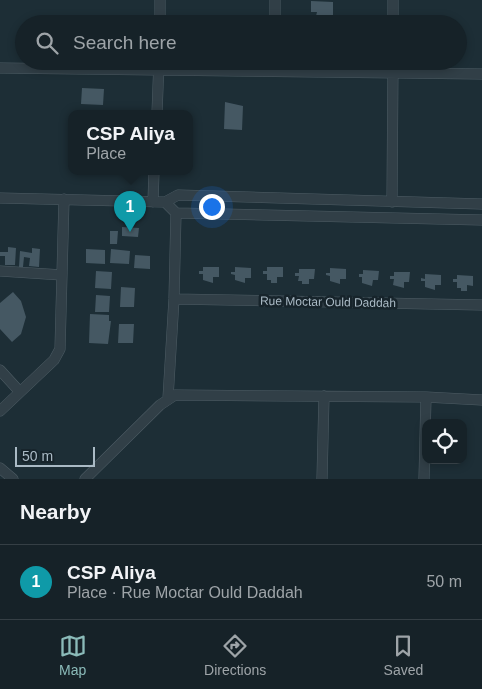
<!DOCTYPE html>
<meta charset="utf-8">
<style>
:root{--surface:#162228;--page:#232f34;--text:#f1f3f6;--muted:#9ea4a8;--line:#353f45;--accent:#8bbbb9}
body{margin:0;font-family:Helvetica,sans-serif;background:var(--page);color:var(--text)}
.controls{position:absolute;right:15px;bottom:15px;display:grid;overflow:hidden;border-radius:10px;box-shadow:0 2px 8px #0003}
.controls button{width:45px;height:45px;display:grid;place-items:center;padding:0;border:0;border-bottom:1px solid var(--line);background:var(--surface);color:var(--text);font:25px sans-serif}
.scale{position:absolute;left:15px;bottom:12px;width:80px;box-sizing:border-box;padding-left:5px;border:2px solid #aabac5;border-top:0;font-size:14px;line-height:18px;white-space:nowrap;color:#aabac5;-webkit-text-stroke:4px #17242b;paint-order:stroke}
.you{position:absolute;left:211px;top:206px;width:18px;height:18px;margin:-12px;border:4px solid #fff;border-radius:50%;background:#1a73e8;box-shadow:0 0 0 8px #1a73e833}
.badge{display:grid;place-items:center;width:32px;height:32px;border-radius:50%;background:var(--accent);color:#fff;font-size:16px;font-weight:700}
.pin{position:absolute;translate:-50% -41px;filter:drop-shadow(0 1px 2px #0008)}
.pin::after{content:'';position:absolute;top:26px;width:18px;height:15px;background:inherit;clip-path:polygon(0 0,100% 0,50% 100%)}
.popup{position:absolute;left:68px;top:110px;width:125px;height:65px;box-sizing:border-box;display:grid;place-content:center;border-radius:10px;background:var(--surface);filter:drop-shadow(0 1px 4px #0005);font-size:16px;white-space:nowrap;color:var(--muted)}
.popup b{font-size:19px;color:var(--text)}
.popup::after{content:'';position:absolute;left:50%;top:100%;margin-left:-10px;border:10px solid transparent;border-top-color:var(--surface)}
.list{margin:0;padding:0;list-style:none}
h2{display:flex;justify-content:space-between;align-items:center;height:65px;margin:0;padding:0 20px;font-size:21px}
h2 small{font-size:16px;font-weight:400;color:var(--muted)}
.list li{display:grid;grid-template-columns:32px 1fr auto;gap:15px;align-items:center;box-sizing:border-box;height:75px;padding:0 20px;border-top:1px solid var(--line)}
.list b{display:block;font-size:19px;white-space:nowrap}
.list p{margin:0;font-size:16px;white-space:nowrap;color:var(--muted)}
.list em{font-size:16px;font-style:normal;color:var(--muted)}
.icon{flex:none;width:28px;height:28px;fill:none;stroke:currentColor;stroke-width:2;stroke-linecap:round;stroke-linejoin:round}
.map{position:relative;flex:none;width:482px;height:479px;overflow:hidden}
.search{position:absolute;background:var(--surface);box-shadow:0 2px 8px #0003;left:15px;right:15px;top:15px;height:55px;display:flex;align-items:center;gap:12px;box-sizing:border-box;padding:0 18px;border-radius:28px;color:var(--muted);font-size:19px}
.sheet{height:140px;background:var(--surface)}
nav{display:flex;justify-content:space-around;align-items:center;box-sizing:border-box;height:70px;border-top:1px solid var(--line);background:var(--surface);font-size:14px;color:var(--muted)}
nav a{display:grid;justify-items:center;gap:2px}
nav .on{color:var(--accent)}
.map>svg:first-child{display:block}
</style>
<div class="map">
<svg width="482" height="479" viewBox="0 0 482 479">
<rect width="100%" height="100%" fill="#1d2e36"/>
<path fill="#455863" d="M311 1 333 2V24H314L317 12H311Z
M336 61H350V64L336 63Z
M82 88 104 89 103 105 81 104Z
M225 102 243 106 242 130 224 129Z
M122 227 139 228 138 237 122 236Z
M110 231H118L117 244H110Z
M8 247 16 248 15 265H5V256H0V252H8Z
M32 248 40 249 39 267 29 266 30 258 24 257 23 267H19L20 251 32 253Z
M86 249 105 250V264L86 263Z
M111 249 130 251 129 264 110 263Z
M135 255 150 256V269L134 268Z
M203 267H219V277H213V283L203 280V274H199V271H203Z
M235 267 251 268V278H245V283L235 280V275L231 274V272H235Z
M267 267H283V277H277V283H271V280H267V274H263V271H267Z
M330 268 346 269V279H340V284L330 281V276L326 275V273H330Z
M299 269H315L314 279H309V284H302V281H298L299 276H295V273H299Z
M363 270 379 271 378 280H373L372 286 362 283V277H359V274H363Z
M96 271 112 272 111 289 95 288Z
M394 272H410L409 282H404V288L393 285 394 279H390V276H394Z
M425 274 441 275V285H435V290L425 287V281H421V278L425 279Z
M457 275 473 276V286L467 285V291H461V288H457V282H453V279H457Z
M121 287 135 288 134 307H120Z
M13 292 21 301 26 317 21 334 12 342 0 329V303Z
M96 295 110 296 109 312H95Z
M90 314 109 315V321H111L108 344 89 343Z
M119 324H134L133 343H118Z"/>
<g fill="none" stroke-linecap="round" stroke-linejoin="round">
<g stroke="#4e5d65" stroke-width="11">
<path id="minor" d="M160 24V0
M275 24V0
M393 24V0
M0 68 482 74
M157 113 159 61
M0 198 165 202 178 195 482 204
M153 202 154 171
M165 202 176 213 482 220
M392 202 393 61
M0 271 62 275
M174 299 482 305
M0 370 20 392
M168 398 174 299 176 213
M0 411 54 360 60 349 64 199
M0 468 13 479
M85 479 160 405 175 395 426 397 482 400
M322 479 324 396
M424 479 426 397"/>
</g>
<use href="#minor" stroke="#313f47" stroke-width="10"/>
</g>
<g text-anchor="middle" stroke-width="5" stroke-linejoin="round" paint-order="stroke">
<g font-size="12" fill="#aabac5" stroke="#17242b">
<text transform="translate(328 302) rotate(1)" y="4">Rue Moctar Ould Daddah</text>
</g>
</g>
</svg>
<div class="controls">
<button><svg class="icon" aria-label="locate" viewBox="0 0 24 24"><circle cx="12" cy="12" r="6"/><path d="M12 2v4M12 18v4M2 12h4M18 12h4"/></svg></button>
</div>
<div class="scale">50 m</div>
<div class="you"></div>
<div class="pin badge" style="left:130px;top:232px;background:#0f9aa8">1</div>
<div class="popup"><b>CSP Aliya</b>Place</div>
<div class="search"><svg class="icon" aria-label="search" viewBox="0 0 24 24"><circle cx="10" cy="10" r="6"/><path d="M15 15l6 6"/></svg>Search here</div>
</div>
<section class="sheet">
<h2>Nearby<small></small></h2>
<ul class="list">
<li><span class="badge" style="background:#0f9aa8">1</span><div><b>CSP Aliya</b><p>Place · Rue Moctar Ould Daddah</p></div><em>50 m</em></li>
</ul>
</section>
<nav>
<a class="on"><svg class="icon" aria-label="map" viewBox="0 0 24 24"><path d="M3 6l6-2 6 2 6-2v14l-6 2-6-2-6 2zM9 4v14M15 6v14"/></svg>Map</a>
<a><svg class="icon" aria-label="directions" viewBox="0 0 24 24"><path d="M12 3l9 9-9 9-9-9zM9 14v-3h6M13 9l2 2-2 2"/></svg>Directions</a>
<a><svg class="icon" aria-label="saved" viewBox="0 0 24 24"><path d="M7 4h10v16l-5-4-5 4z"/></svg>Saved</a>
</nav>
